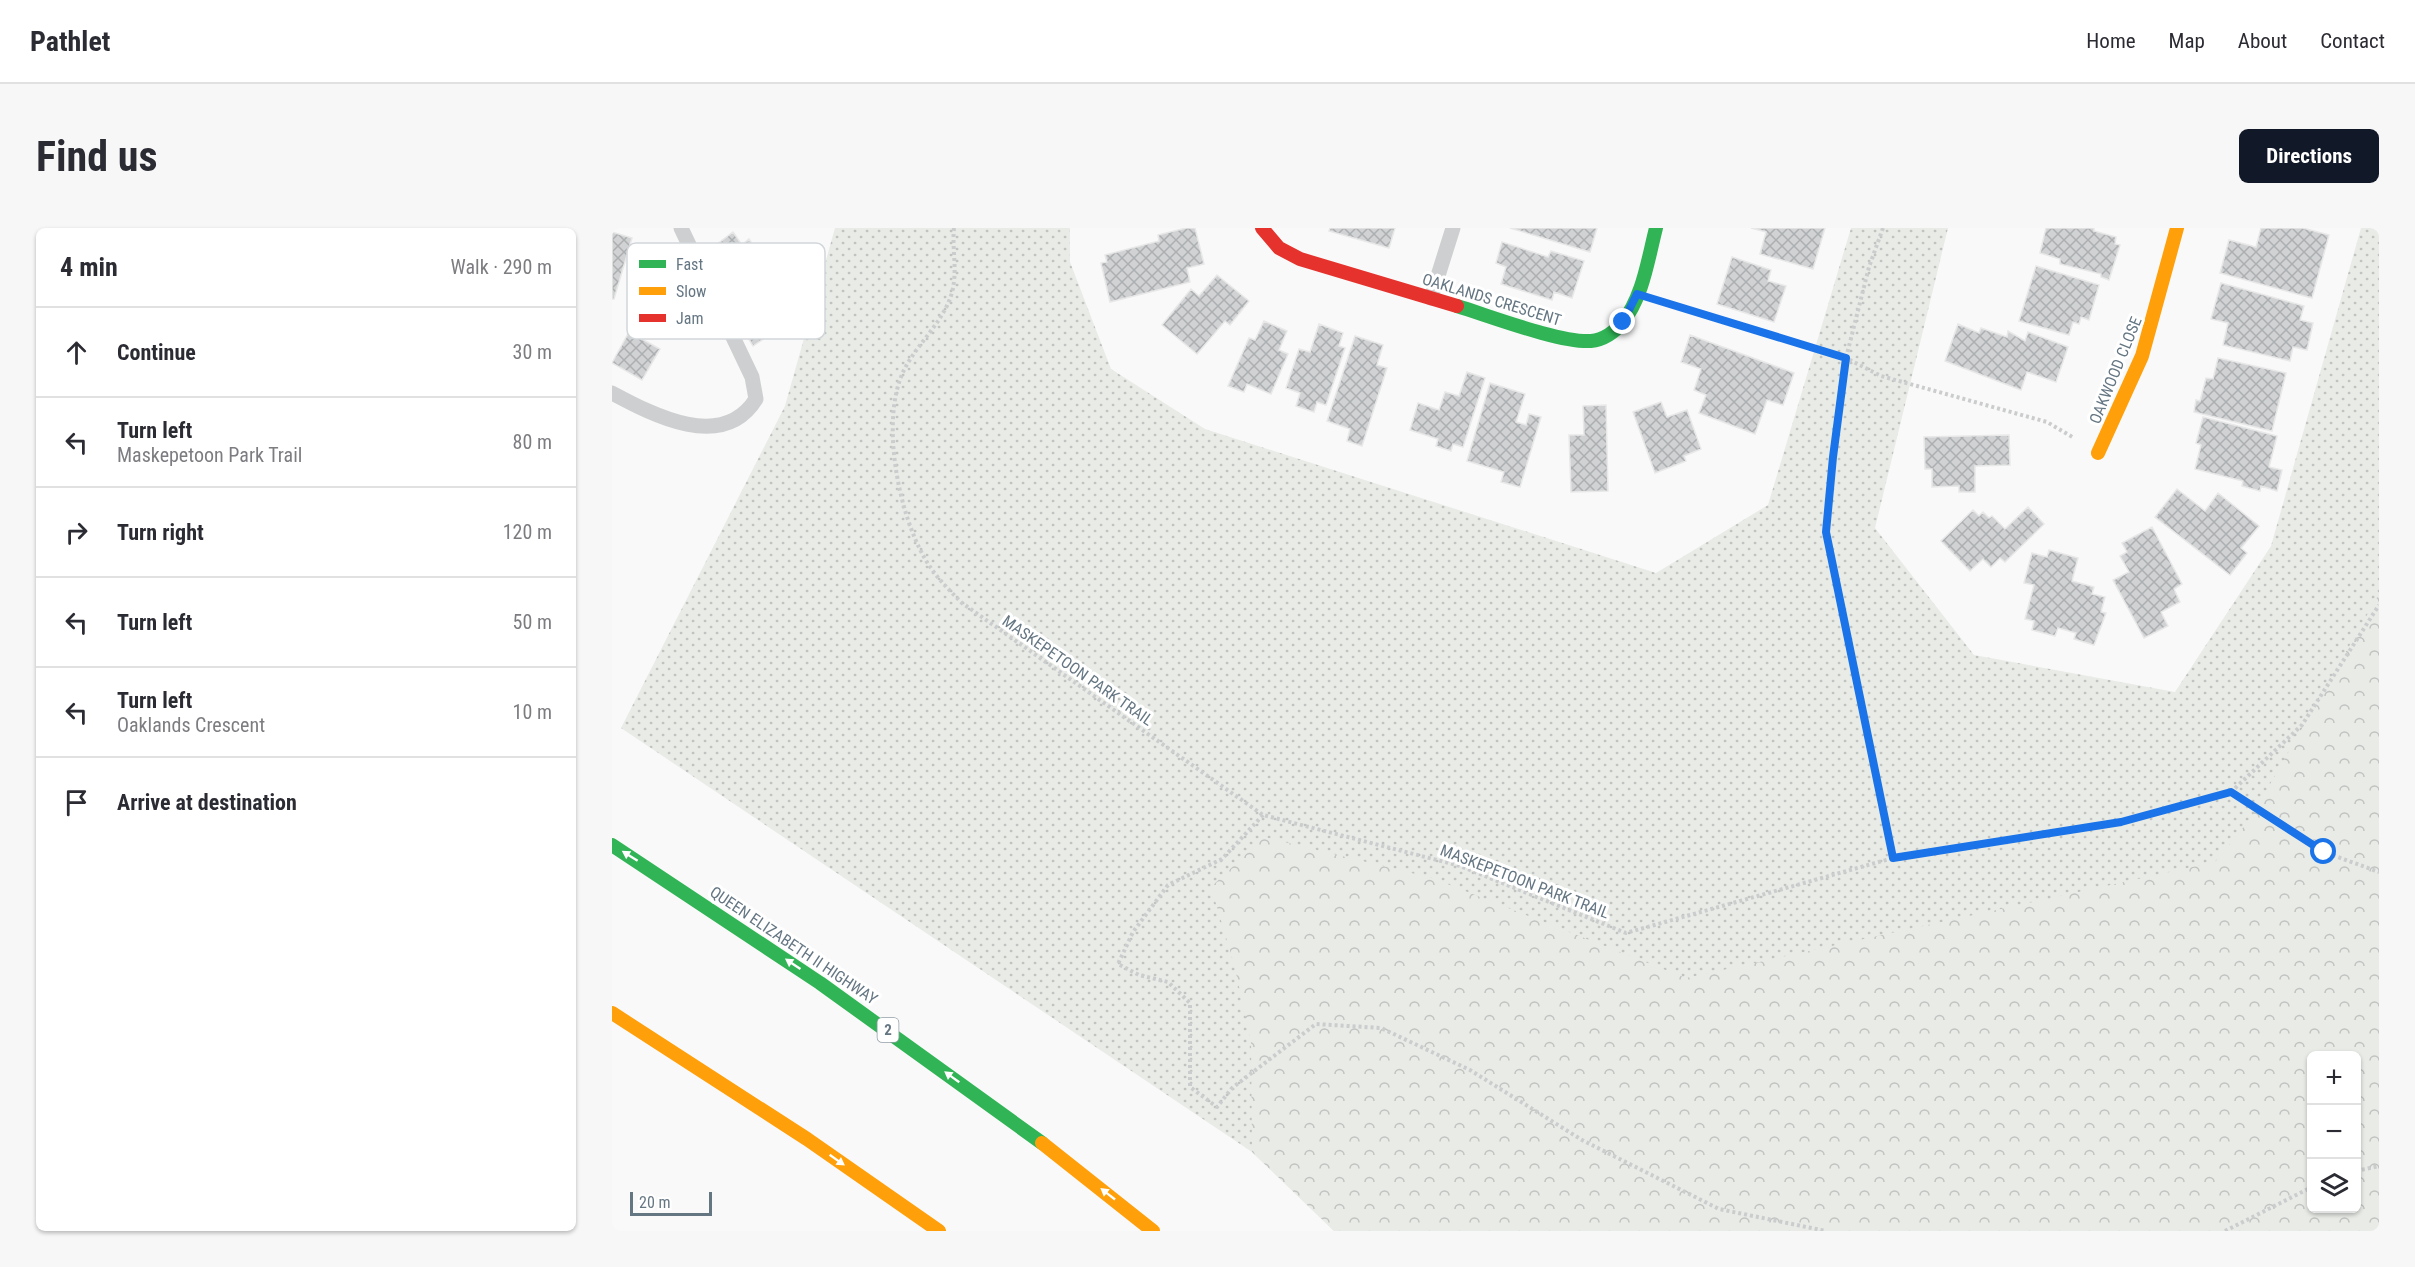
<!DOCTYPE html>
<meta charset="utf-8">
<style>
:root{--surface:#fff;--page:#f7f7f7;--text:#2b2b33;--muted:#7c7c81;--line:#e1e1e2;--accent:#111827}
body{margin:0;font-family:"Roboto Condensed",sans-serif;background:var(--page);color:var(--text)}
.controls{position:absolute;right:18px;bottom:18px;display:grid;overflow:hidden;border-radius:9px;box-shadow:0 2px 4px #0004}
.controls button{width:54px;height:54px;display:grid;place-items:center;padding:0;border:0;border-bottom:2px solid var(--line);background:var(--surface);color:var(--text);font:30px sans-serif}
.scale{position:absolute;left:18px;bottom:15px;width:82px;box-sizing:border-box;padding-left:6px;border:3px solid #657683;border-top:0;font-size:16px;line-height:21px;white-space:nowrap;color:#657683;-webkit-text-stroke:4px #fff;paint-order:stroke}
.stop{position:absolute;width:18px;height:18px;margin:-14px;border:4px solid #1a73e8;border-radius:50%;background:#fff}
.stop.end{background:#1a73e8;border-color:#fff;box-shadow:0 2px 6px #0008}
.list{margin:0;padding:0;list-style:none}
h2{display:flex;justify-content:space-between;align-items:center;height:78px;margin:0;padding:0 24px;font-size:26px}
h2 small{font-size:20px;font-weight:400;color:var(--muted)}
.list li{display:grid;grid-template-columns:39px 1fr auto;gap:18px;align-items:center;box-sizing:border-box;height:90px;padding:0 24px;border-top:2px solid var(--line)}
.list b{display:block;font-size:22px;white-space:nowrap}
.list p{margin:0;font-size:20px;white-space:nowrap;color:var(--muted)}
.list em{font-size:20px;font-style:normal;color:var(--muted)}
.icon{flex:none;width:33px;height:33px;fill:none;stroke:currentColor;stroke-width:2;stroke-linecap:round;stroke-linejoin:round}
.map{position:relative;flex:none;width:1767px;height:1003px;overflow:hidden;border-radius:9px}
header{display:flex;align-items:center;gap:36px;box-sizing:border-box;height:84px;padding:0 30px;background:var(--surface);border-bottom:2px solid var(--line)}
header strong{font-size:28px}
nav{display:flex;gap:33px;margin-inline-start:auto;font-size:21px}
.intro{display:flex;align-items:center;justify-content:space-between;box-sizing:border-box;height:144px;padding:0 36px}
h1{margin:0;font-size:42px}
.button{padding:15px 27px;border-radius:9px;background:var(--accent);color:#fff;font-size:21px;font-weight:700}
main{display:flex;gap:36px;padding:0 36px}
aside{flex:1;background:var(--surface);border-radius:9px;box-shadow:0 2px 4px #0004}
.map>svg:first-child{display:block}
</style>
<header>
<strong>Pathlet</strong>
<nav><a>Home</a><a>Map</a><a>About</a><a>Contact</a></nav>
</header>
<div class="intro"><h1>Find us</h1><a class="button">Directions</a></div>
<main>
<aside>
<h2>4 min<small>Walk · 290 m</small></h2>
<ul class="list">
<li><svg class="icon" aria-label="ahead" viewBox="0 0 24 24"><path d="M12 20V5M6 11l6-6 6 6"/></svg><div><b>Continue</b></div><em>30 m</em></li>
<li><svg class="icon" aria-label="left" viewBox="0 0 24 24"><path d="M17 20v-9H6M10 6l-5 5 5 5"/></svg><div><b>Turn left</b><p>Maskepetoon Park Trail</p></div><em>80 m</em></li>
<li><svg class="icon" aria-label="right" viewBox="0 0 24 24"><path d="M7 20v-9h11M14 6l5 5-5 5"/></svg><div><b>Turn right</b></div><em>120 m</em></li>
<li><svg class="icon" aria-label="left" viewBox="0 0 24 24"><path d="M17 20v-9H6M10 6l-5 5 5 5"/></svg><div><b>Turn left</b></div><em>50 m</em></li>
<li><svg class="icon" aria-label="left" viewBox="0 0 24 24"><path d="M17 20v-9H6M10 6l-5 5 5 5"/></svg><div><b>Turn left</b><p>Oaklands Crescent</p></div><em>10 m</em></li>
<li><svg class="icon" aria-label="arrive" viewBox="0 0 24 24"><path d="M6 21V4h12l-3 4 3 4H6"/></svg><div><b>Arrive at destination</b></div></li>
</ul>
</aside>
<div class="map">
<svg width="1767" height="1003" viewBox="0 0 1767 1003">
<defs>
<pattern id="grass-dots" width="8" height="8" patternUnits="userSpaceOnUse" patternTransform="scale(1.5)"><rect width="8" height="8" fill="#e8ebe6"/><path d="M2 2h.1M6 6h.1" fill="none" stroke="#c0c3c0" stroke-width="1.8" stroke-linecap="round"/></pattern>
<pattern id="forest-crowns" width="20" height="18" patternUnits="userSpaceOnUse" patternTransform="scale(1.5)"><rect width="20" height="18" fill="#e8ebe6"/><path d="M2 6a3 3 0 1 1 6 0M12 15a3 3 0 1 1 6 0" fill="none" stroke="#c0c3c0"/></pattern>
<pattern id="building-cross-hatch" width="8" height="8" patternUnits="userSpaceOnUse" patternTransform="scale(1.5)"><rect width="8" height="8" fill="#d0d2d3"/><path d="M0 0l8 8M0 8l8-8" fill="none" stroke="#acafb1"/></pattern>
</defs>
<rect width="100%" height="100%" fill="#f9f9f9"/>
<path fill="url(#grass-dots)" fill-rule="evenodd" d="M223 0H458V34L499 141 593 201 1044 345 1156 277 1239 0H1336L1263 300 1362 427 1563 464 1659 318 1749 0H1767V1003H722L640 924 9 500 173 178ZM1700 828H1744V980H1700Z"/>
<path fill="url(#forest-crowns)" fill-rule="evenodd" d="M1767 366V1003H722L640 924 639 813 622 736 599 659 652 609 820 650 1074 750 1603 634 1638 591ZM1700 828H1744V980H1700Z"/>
<path fill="url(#building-cross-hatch)" stroke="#e8e8e8" stroke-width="1.5" d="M574 0H583L592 36 575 40 578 54 498 74 489 35 495 34 493 27 547 13 546 7Z
M718 0H783L777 20 717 3Z
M898 0H985L978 24Z
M1139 0H1213L1201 41 1148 26 1154 4Z
M1434 0H1482V3L1504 9 1503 16 1508 17 1497 52 1489 49V46L1448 36V31L1428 25Z
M1649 0H1691L1717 7 1700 70 1608 45 1617 12 1644 19Z
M0 4 20 10 2 71H0Z
M121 4 130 17 137 11 154 37 126 57 100 20Z
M890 14 936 29 939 23 972 33 960 70 942 64 940 72 889 56 894 39 884 35Z
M1120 29 1159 42 1156 53 1174 58 1162 94 1105 76Z
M1424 38 1487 57 1477 92 1469 89 1467 96 1461 94 1457 107 1407 93Z
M605 47 637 73 618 97 613 93 585 126 550 97 579 61 587 68Z
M1609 55 1692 78 1688 92 1701 95 1695 122 1681 119 1678 133 1611 117 1616 95 1599 91Z
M153 66 177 94 141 118 123 89Z
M652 93 675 103 667 122 676 126 659 166 635 156 632 164 616 158 637 110 643 112Z
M707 96 731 105 727 118 733 120 714 177 705 174 702 184 684 178 688 165 674 160 687 121 698 124Z
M1346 96 1367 105 1369 100 1395 109 1396 103 1413 113 1416 104 1456 119 1444 154 1415 144 1409 162 1333 133Z
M17 104 48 121 30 152 0 135Z
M1078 107 1182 145 1171 177 1155 172 1143 206 1087 185 1094 167 1082 162 1089 141 1069 134Z
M743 108 771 117 765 137 775 140 750 218 735 213 738 201 715 193Z
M1606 130 1674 145 1660 203 1582 184 1584 172 1588 173 1594 150 1601 151Z
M855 144 873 150 851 219 841 216 839 223 824 218 826 211 798 202 806 175 827 182 833 164 847 168Z
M878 155 913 166 904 194 914 197 917 186 929 189 908 259 889 254 892 244 855 233Z
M1049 174 1055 189 1075 182 1089 221 1072 228 1074 233 1043 245 1021 184Z
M994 177 996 263 959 264 957 207H972L971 178Z
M1591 189 1665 208 1657 239 1670 242 1665 263 1649 258 1648 263 1630 258 1631 253 1583 241 1589 217 1584 215Z
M1397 207 1398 237 1363 238V264H1347V258L1320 259V241H1313L1312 209Z
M1565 261 1593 283 1606 265 1647 298 1629 320 1635 325 1618 347 1543 289Z
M1416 279 1432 296 1393 334 1388 330 1379 339 1371 331 1358 343 1329 313 1361 282 1367 288 1371 284 1377 290 1380 288 1393 301Z
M1540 299 1570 356 1562 361 1568 374 1549 384 1556 398 1532 410 1501 352 1517 344 1508 328 1515 324 1510 315Z
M1437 322 1466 330 1460 353 1482 359 1480 366 1493 369 1489 384 1494 385 1482 417 1462 411 1464 405 1446 400 1443 408 1420 402 1422 393 1413 391 1422 357 1412 355 1420 325 1435 329Z"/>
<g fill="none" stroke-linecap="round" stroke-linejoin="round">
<path stroke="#cbcccd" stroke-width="4" stroke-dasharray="3 3" stroke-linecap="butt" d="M342 0C340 20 345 40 341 60 335 91 306 114 292 142 268 191 286 283 312 329 322 347 336 361 350 375L651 587 848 638 1014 705 1281 630 1509 594 1619 564 1690 497 1767 377
M1271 0 1257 39 1234 130 1220 229 1214 304 1281 630
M1054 75 1234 130 1269 148 1435 194 1462 210
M1619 564 1712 624 1767 644
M651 587 610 631 556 657 521 704 506 736 527 747 556 754 578 775V859L605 879 620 860 704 796 769 800 858 842 970 912 1107 981 1214 1003
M1744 943 1767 938
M1613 1003 1700 959"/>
<path stroke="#cecfd0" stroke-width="15" d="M819 70 841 0
M0 165C41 187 111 224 144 171L140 149 69 0"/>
<path stroke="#30b455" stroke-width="14" d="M845 78C878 88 948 115 979 113 991 112 1003 104 1010 95 1031 69 1036 31 1044 0
M0 617 208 755 430 915"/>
<path stroke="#ff9f0a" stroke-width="14" d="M1486 225 1530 128 1565 0
M0 785 195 911 327 1003
M430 915 541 1003"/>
<path stroke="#e5322d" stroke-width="14" d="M650 0 667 20 688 31 845 78"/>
</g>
<defs><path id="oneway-solid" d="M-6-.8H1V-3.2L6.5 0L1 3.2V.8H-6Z" transform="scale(1.5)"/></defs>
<g fill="#fff">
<use href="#oneway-solid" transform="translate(18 628) rotate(-148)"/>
<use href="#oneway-solid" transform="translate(181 736) rotate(-146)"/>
<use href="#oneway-solid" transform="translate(340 849) rotate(-144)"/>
<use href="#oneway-solid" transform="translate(225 932) rotate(35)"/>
<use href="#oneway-solid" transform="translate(496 966) rotate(-142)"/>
</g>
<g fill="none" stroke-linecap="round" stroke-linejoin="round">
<path stroke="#1a73e8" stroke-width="8" d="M1011 94 1025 66 1234 130 1221 229 1214 304 1281 630 1509 594 1619 564 1712 624"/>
</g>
<g text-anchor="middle" stroke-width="6" stroke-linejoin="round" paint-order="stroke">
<rect fill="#fff" stroke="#939fa8" stroke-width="1.5" x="265.5" y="790" width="21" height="24" rx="4.5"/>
<g font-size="15" font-weight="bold" fill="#657683">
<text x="276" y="807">2</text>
</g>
<g font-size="16" fill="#657683" stroke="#fff">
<text transform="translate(880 71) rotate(17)" y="6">OAKLANDS CRESCENT</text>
<text transform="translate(1503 142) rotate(-68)" y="6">OAKWOOD CLOSE</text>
<text transform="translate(466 442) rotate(35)" y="6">MASKEPETOON PARK TRAIL</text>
<text transform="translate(913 653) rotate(21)" y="6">MASKEPETOON PARK TRAIL</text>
<text transform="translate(182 717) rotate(34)" y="6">QUEEN ELIZABETH II HIGHWAY</text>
</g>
</g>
<rect x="15" y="15" width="198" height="96" rx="9" fill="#fff" stroke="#d1d6da" stroke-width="1.5"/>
<rect x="27" y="32" width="27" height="8" fill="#30b455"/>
<rect x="27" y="59" width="27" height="8" fill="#ff9f0a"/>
<rect x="27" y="86" width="27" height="8" fill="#e5322d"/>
<g font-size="16" fill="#657683">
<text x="64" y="42">Fast</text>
<text x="64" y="69">Slow</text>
<text x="64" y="96">Jam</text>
</g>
</svg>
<div class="controls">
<button>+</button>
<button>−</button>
<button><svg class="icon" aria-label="layers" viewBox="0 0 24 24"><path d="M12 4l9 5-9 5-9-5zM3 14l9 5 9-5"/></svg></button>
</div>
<div class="scale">20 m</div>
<div class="stop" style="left:1712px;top:624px"></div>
<div class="stop end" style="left:1011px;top:94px"></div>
</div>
</main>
